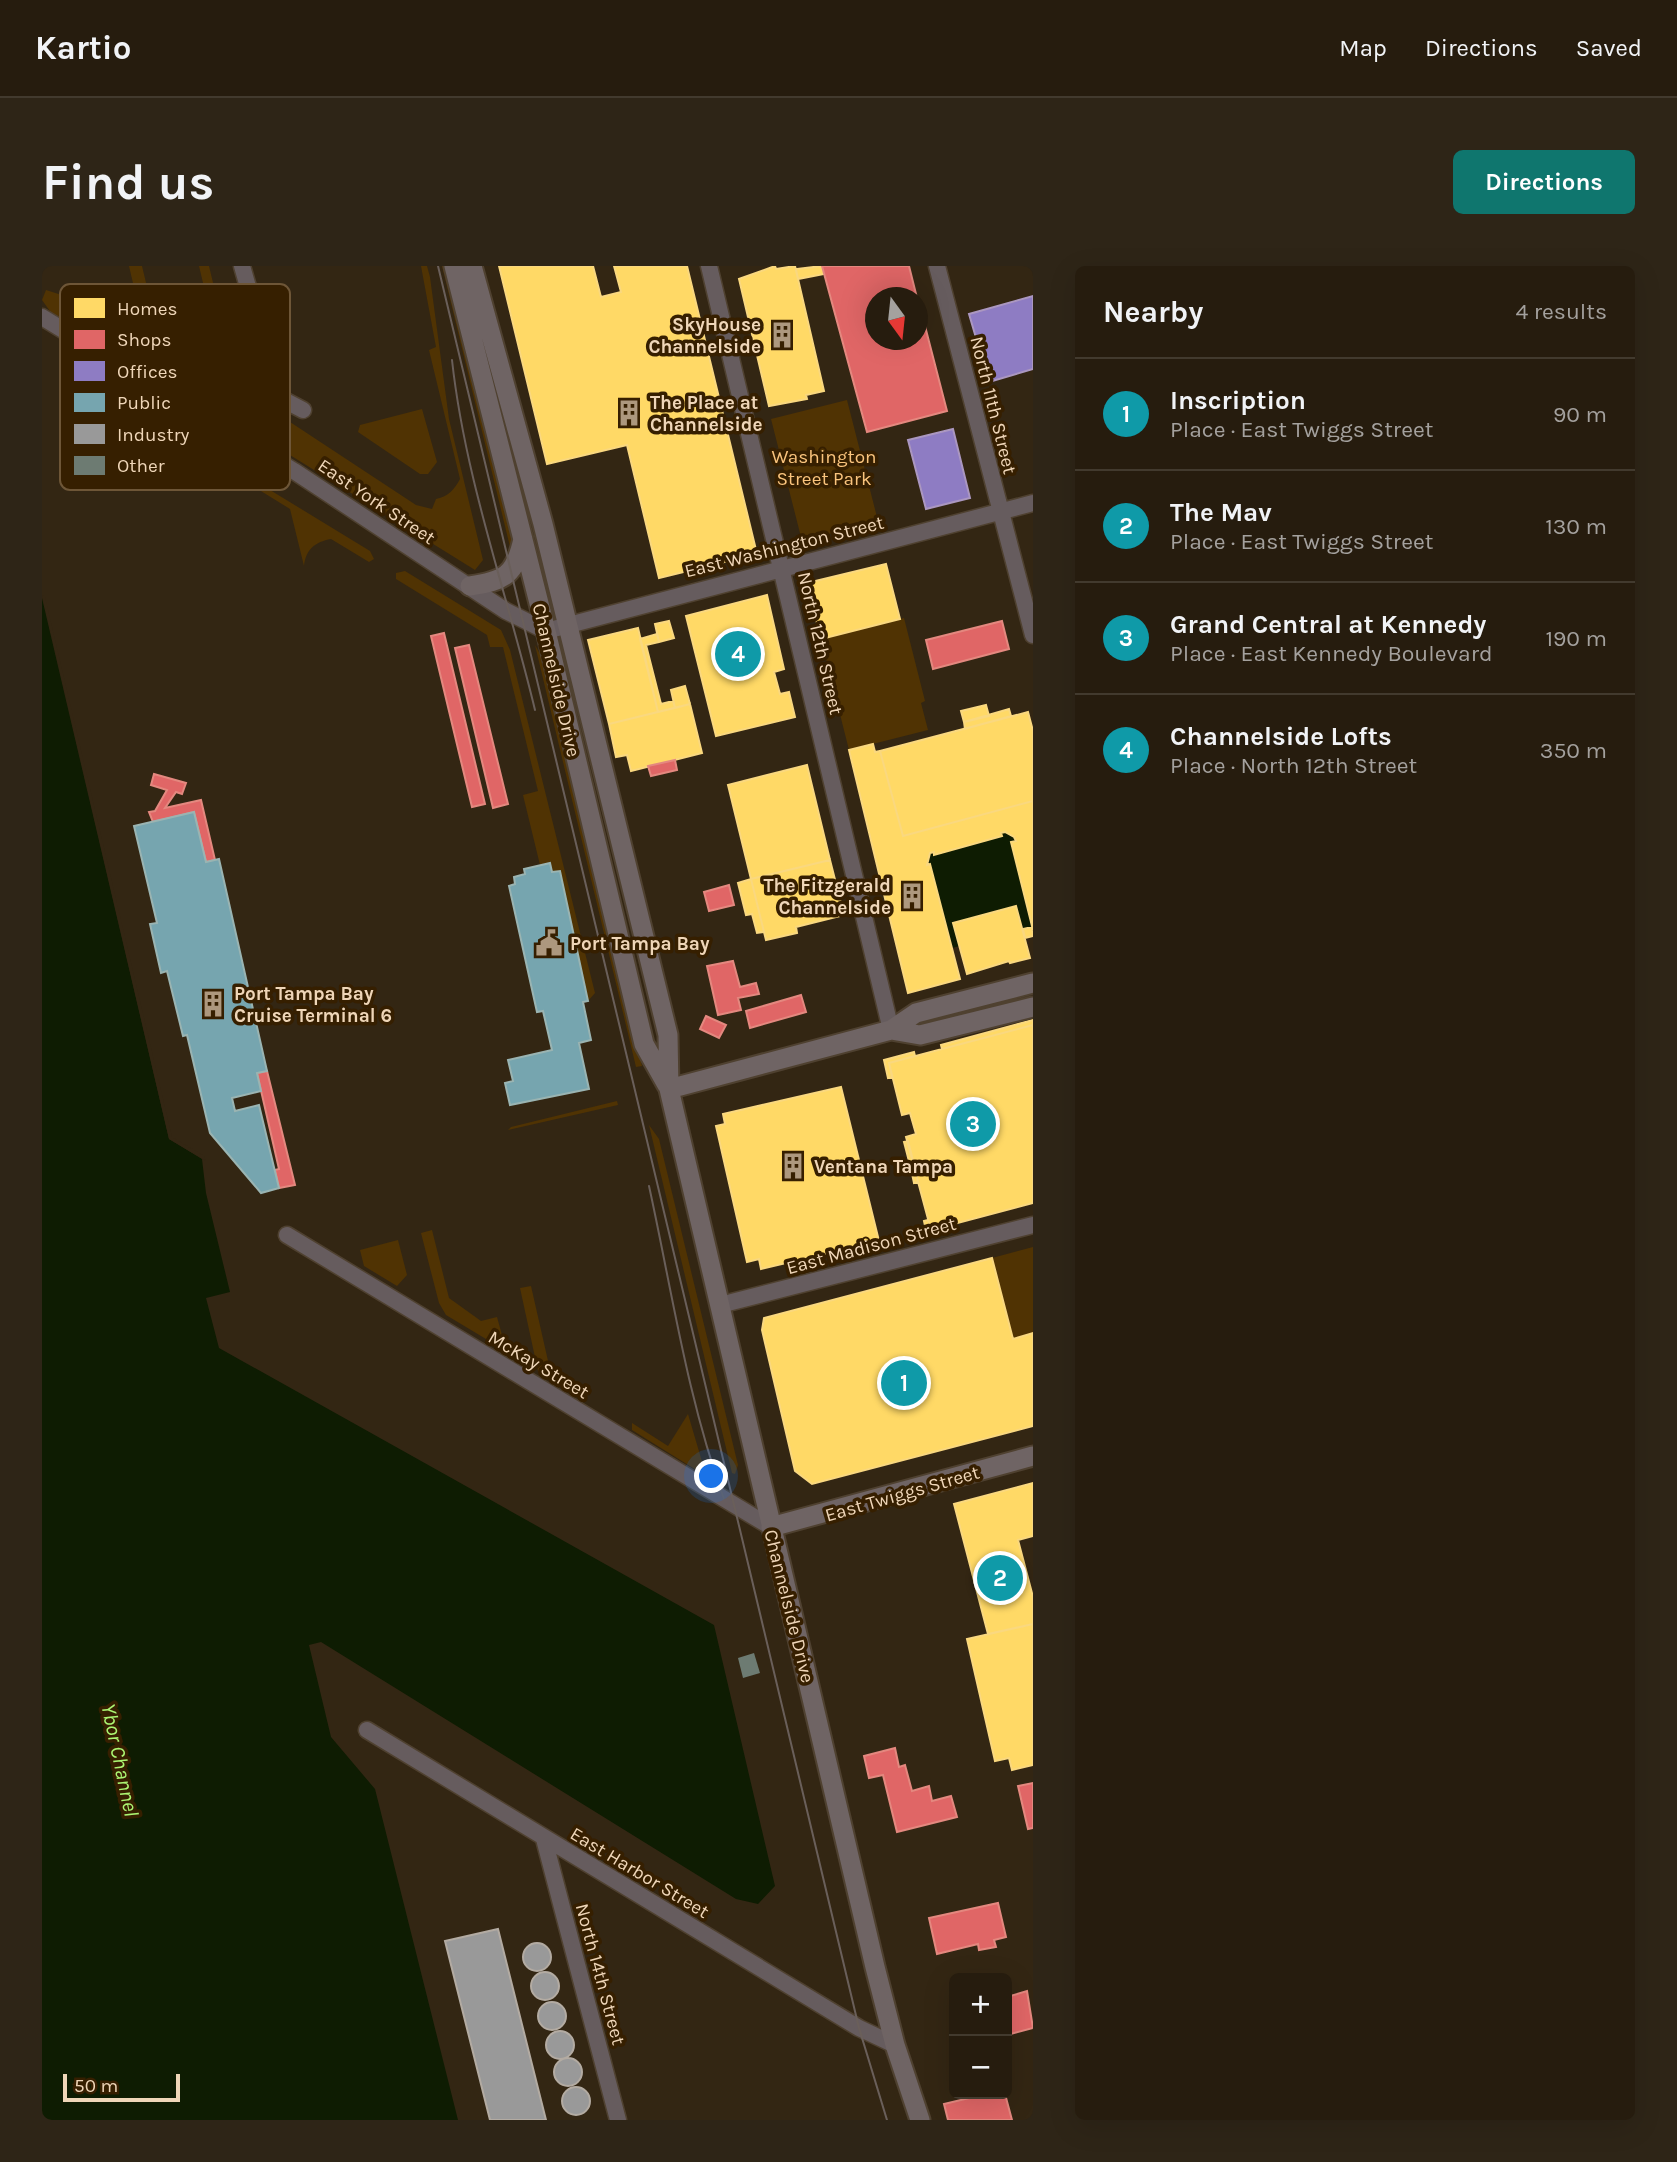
<!DOCTYPE html>
<meta charset="utf-8">
<style>
:root{--surface:#261c0e;--page:#2e2517;--text:#f1f3f6;--muted:#a4a19e;--line:#423a2e;--accent:#0f766e}
body{margin:0;font-family:Karla,sans-serif;background:var(--page);color:var(--text)}
.controls{position:absolute;right:21px;bottom:21px;display:grid;overflow:hidden;border-radius:10px;box-shadow:0 7px 28px #0002}
.controls button{width:63px;height:63px;display:grid;place-items:center;padding:0;border:0;border-bottom:2px solid var(--line);background:var(--surface);color:var(--text);font:35px sans-serif}
.compass{position:absolute;left:823px;top:21px;width:63px;height:63px;border-radius:50%;background:var(--surface);box-shadow:0 7px 28px #0002;rotate:165deg}
.scale{position:absolute;left:21px;bottom:18px;width:117px;box-sizing:border-box;padding-left:7px;border:4px solid #efd6b8;border-top:0;font-size:19px;line-height:24px;white-space:nowrap;color:#efd6b8;-webkit-text-stroke:5px #361f00;paint-order:stroke}
.you{position:absolute;left:670px;top:1211px;width:24px;height:24px;margin:-18px;border:5px solid #fff;border-radius:50%;background:#1a73e8;box-shadow:0 0 0 10px #1a73e833}
.badge{display:grid;place-items:center;width:46px;height:46px;border-radius:50%;background:var(--accent);color:#fff;font-size:23px;font-weight:700}
.pin{position:absolute;translate:-50% -50%;border:4px solid #fff;box-shadow:0 2px 7px #0006}
.list{margin:0;padding:0;list-style:none}
h2{display:flex;justify-content:space-between;align-items:center;height:91px;margin:0;padding:0 28px;font-size:30px}
h2 small{font-size:23px;font-weight:400;color:var(--muted)}
.list li{display:grid;grid-template-columns:46px 1fr auto;gap:21px;align-items:center;box-sizing:border-box;height:112px;padding:0 28px;border-top:2px solid var(--line)}
.list b{display:block;font-size:26px;white-space:nowrap}
.list p{margin:0;font-size:23px;white-space:nowrap;color:var(--muted)}
.list em{font-size:23px;font-style:normal;color:var(--muted)}
.map{position:relative;flex:none;width:991px;height:1854px;overflow:hidden;border-radius:10px}
header{display:flex;align-items:center;gap:42px;box-sizing:border-box;height:98px;padding:0 35px;background:var(--surface);border-bottom:2px solid var(--line)}
header strong{font-size:33px}
nav{display:flex;gap:38px;margin-inline-start:auto;font-size:24px}
.intro{display:flex;align-items:center;justify-content:space-between;box-sizing:border-box;height:168px;padding:0 42px}
h1{margin:0;font-size:49px}
.button{padding:18px 32px;border-radius:10px;background:var(--accent);color:#fff;font-size:24px;font-weight:700}
main{display:flex;gap:42px;padding:0 42px}
aside{flex:1;background:var(--surface);border-radius:10px;box-shadow:0 7px 28px #0002}
.map>svg:first-child{display:block}
</style>
<header>
<strong>Kartio</strong>
<nav><a>Map</a><a>Directions</a><a>Saved</a></nav>
</header>
<div class="intro"><h1>Find us</h1><a class="button">Directions</a></div>
<main>
<div class="map">
<svg width="991" height="1854" viewBox="0 0 991 1854">
<rect width="100%" height="100%" fill="#332613"/>
<path fill="#503303" d="M87 0H100L125 104 121 113 114 111 111 103Z
M157 0H167L202 146 198 156 193 152Z
M379 0H385L388 11 407 153 441 294 433 304 227 176 223 159 245 154 374 239 390 243 394 233C407 230 412 224 418 213L387 84 394 81Z
M400 0H404L473 272 470 289Z
M4 24 73 46C79 60 90 80 68 83L10 48 0 34Z
M805 134 836 255 760 275 729 153Z
M380 143 395 196 386 208H378L316 166 318 159Z
M197 205 328 285 332 293 327 296 289 273C273 276 264 283 262 300L248 243 188 206Z
M363 305 459 364 468 384 553 727 546 735 518 606H510L508 597 498 599 481 529 496 525 461 381H448L445 369 354 313V307Z
M862 352 883 435 879 437 886 464 807 484 779 373Z
M493 379 502 395 600 800 594 801Z
M575 835 576 839 466 864 469 861Z
M607 859 617 873 696 1199 693 1208 690 1207Z
M390 964 407 1032 439 1055 455 1051 460 1069 454 1079 404 1049 397 1037 379 967Z
M356 974 365 1009 355 1020 322 1000 318 984Z
M991 981V1067L971 1073 950 992Z
M489 1020 509 1108 541 1128 542 1134 496 1105 478 1022Z
M646 1148 661 1199 659 1207 590 1164V1157L626 1180Z"/>
<path fill="#0e1c02" d="M0 332 127 873 160 893 164 927 188 1026 164 1032 177 1082 672 1359 733 1620 716 1638 694 1633 279 1376 267 1379 289 1471 333 1523 416 1854H0Z
M963 566 972 571 974 575 969 577 990 661 981 663 974 640 912 657 918 680 910 682 888 599H885L888 587 893 589 959 570V567Z"/>
<path fill="#332613" d="M0 329 3 331 130 871 162 890 164 895 127 873Z"/>
<path fill="#ffd966" stroke="#fad87f" stroke-width="2" d="M457 0H551L559 31 579 26 572 0H645L715 288 617 312 585 179 505 198Z
M733 0 734 3 753 0 782 125 764 129 765 133 727 140 697 13Z
M780 0 782 8 756 13 754 3Z
M844 298 858 353 779 373 765 317Z
M725 329 742 403 732 406 738 428 747 426 753 451 674 470 644 350Z
M627 355 632 372 617 376 613 358Z
M596 362 616 446 567 458 546 374Z
M615 368 617 376 604 379 619 438 631 435 633 442 616 446 598 373Z
M643 420 648 438 633 442 629 424Z
M648 438 660 487 589 505 585 489 574 491 567 458Z
M944 439 947 450 922 456 919 445Z
M967 443 969 450 923 463 922 456Z
M986 446 991 465V535L861 570 838 485Z
M831 478 833 486 838 485 861 570 991 535V664L969 576 974 575 972 571 963 566 959 567 960 570 892 589V586L888 587 885 599 888 598 918 713 866 727 807 484Z
M765 499 788 594 709 613 686 519Z
M788 594 802 649 754 661 755 667 724 674 709 613Z
M709 613 722 666 715 667 710 648 704 649 696 617Z
M974 640 988 692 968 697 967 695 925 708 911 657Z
M990 661 991 670 983 672 981 663Z
M991 754V759L900 783 899 779Z
M991 759V937L889 964 864 871 874 868 868 847 860 849 847 797Z
M872 786 873 790 847 797 850 811 846 812 842 794Z
M799 821 837 975 719 1003 717 993 705 996 674 860 683 858 681 848Z
M866 875 873 902 869 903 862 876Z
M881 900 882 905 874 907 876 916 872 917 869 903Z
M886 954 889 964 897 962 898 965 885 969 882 955Z
M950 992 971 1073 991 1067V1160L770 1218 753 1205 720 1064 722 1052Z
M991 1217V1270L976 1274 991 1331V1358L946 1368 912 1238Z
M991 1358V1499L970 1504 967 1492 953 1495 925 1373Z"/>
<path fill="#e06666" stroke="#e4887f" stroke-width="2" d="M780 0H867L875 32H834V74H876V33L905 145 825 166Z
M960 355 967 383 891 403 884 374Z
M402 367 443 538 430 541 389 370Z
M427 379 466 538 451 542 413 382Z
M633 494 635 504 609 510 606 500Z
M112 508 144 517 140 528 134 526 123 542 159 534 173 594 164 596 152 546 111 556 107 546 113 545 125 524 109 519Z
M687 619 692 639 667 645 662 626Z
M691 695 698 721 714 717 717 728 696 732 699 744 676 749 665 700Z
M759 729 764 746 708 762 704 745Z
M664 750 684 759 677 772 658 763Z
M225 805 253 919 237 922 233 904 237 903 215 807Z
M853 1482 857 1501 863 1499 870 1525 887 1520 890 1535 909 1530 915 1551 855 1566 841 1509 827 1512 822 1490Z
M991 1517V1562L986 1563 976 1520Z
M956 1637 964 1671 952 1674 954 1681 937 1684 936 1678 895 1688 887 1652Z
M985 1725 991 1762 965 1769V1731Z
M944 1828H963L970 1854H906L902 1838Z"/>
<path fill="#8e7cc3" stroke="#ab97c0" stroke-width="2" d="M991 30V103L947 116 927 48Z
M911 163 928 232 884 243 866 174Z"/>
<path fill="#76a5af" stroke="#9ab4b2" stroke-width="2" d="M152 546 164 596 177 593 225 805 215 807 219 825 190 832 193 845 217 839 237 922 219 927 168 867 145 769 141 770 125 705 119 707 108 658 115 657 92 560Z
M508 597 510 606 518 605 546 735 541 736 549 774 537 777 547 823 468 839 463 817 471 815 466 794 510 784 501 745 495 746 467 620 473 618 472 611 483 608 482 603Z"/>
<path fill="#999" stroke="#b3aba2" stroke-width="2" d="M456 1663 504 1854H448L403 1675Z
M481 1691a14 14 0 1 1 28 0a14 14 0 1 1-28 0Z
M489 1720a14 14 0 1 1 28 0a14 14 0 1 1-28 0Z
M496 1750a14 14 0 1 1 28 0a14 14 0 1 1-28 0Z
M504 1779a14 14 0 1 1 28 0a14 14 0 1 1-28 0Z
M512 1806a14 14 0 1 1 28 0a14 14 0 1 1-28 0Z
M520 1835a14 14 0 1 1 28 0a14 14 0 1 1-28 0Z"/>
<path fill="#6d7b72" d="M712 1387 718 1407 701 1412 696 1392Z"/>
<g fill="none" stroke-linecap="round" stroke-linejoin="round">
<g stroke="#4f4130" stroke-width="19">
<path id="minor" d="M200 0 238 132 261 144
M667 0 849 764
M895 0 991 369
M0 51 252 205 464 345 504 365 991 237
M245 969 729 1261
M678 1039 991 959
M325 1464 817 1762 853 1779
M502 1573 576 1854"/>
</g>
<g stroke="#4f4130" stroke-width="23">
<path id="major" d="M412 0 504 365 602 778 625 819
M430 0 501 258 626 769 627 823 833 1701 853 1779 878 1854
M428 320C463 315 473 309 481 273
M849 764 878 769 991 741
M627 823 849 764 874 747 991 717
M729 1261 991 1190"/>
</g>
<use href="#minor" stroke="#665c5e" stroke-width="16"/>
<use href="#major" stroke="#6f6464" stroke-width="19"/>
<path stroke="#6a5f5a" stroke-width="2" d="M396 0 817 1762 845 1854
M410 94C423 213 465 327 493 444
M607 920C630 1025 645 1131 682 1233"/>
</g>
<defs>
<g id="building-bare" transform="scale(2.1)"><path d="M-4-6H4V6H1V3H-1V6H-4ZM-2.5-4.3h1.7v1.8h-1.7ZM.8-4.3h1.7v1.8H.8ZM-2.5-1h1.7V.8h-1.7ZM.8-1h1.7V.8H.8Z" fill="#ad987e" stroke="#361f00" stroke-width="2.5" paint-order="stroke"/></g>
<g id="civic-bare" transform="scale(2.1)"><path d="M-.6-6.5H3V-4.5H.6V-3L4-1V1h2V6H-6V1h2V-1L-.6-3ZM-1.2 2.5V6h2.4V2.5Z" fill="#ad987e" stroke="#361f00" stroke-width="2.5" paint-order="stroke"/></g>
</defs>
<g fill-rule="evenodd">
<use href="#building-bare" x="740" y="69"/>
<use href="#building-bare" x="587" y="147"/>
<use href="#building-bare" x="870" y="630"/>
<use href="#civic-bare" x="507" y="677"/>
<use href="#building-bare" x="171" y="738"/>
<use href="#building-bare" x="751" y="900"/>
</g>
<g text-anchor="middle" stroke-width="7" stroke-linejoin="round" paint-order="stroke">
<g font-size="19" font-weight="bold" fill="#efd6b8" stroke="#361f00" text-anchor="start">
<text x="719" y="65" text-anchor="end">SkyHouse<tspan x="719" dy="22">Channelside</tspan></text>
<text x="608" y="143">The Place at<tspan x="608" dy="22">Channelside</tspan></text>
<text x="849" y="626" text-anchor="end">The Fitzgerald<tspan x="849" dy="22">Channelside</tspan></text>
<text x="528" y="684">Port Tampa Bay</text>
<text x="192" y="734">Port Tampa Bay<tspan x="192" dy="22">Cruise Terminal 6</tspan></text>
<text x="772" y="907">Ventana Tampa</text>
</g>
<g font-size="19" fill="#efd6b8" stroke="#361f00">
<text transform="translate(952 139) rotate(76)" y="7">North 11th Street</text>
<text transform="translate(335 235) rotate(34)" y="7">East York Street</text>
<text transform="translate(742 280) rotate(-14)" y="7">East Washington Street</text>
<text transform="translate(779 377) rotate(77)" y="7">North 12th Street</text>
<text transform="translate(515 414) rotate(77)" y="7">Channelside Drive</text>
<text transform="translate(829 979) rotate(-15)" y="7">East Madison Street</text>
<text transform="translate(497 1098) rotate(31)" y="7">McKay Street</text>
<text transform="translate(860 1227) rotate(-16)" y="7">East Twiggs Street</text>
<text transform="translate(748 1340) rotate(76)" y="7">Channelside Drive</text>
<text transform="translate(598 1606) rotate(31)" y="7">East Harbor Street</text>
<text transform="translate(559 1708) rotate(75)" y="7">North 14th Street</text>
</g>
<g font-size="19" fill="#fac47d" stroke="#361f00">
<text x="782" y="197">Washington<tspan x="782" dy="22">Street Park</tspan></text>
</g>
<g font-size="21" font-style="italic" fill="#acf672" stroke="#361f00">
<text transform="translate(78 1494) rotate(78)" y="7">Ybor Channel</text>
</g>
</g>
<rect x="18" y="18" width="230" height="206" rx="10" fill="#361f00" stroke="#6e5637" stroke-width="2"/>
<rect x="32" y="32" width="31" height="20" fill="#ffd966"/>
<rect x="32" y="64" width="31" height="19" fill="#e06666"/>
<rect x="32" y="95" width="31" height="20" fill="#8e7cc3"/>
<rect x="32" y="127" width="31" height="19" fill="#76a5af"/>
<rect x="32" y="158" width="31" height="20" fill="#999"/>
<rect x="32" y="190" width="31" height="19" fill="#6d7b72"/>
<g font-size="19" fill="#efd6b8">
<text x="75" y="49">Homes</text>
<text x="75" y="80">Shops</text>
<text x="75" y="112">Offices</text>
<text x="75" y="143">Public</text>
<text x="75" y="175">Industry</text>
<text x="75" y="206">Other</text>
</g>
</svg>
<div class="controls">
<button>+</button>
<button>−</button>
</div>
<svg class="compass" viewBox="-18 -18 36 36"><path d="M0-13l5 13h-10z" fill="#e53935"/><path d="M0 13l5-13h-10z" fill="#a4a19e"/></svg>
<div class="scale">50 m</div>
<div class="you"></div>
<div class="pin badge" style="left:862px;top:1117px;background:#0f9aa8">1</div>
<div class="pin badge" style="left:958px;top:1312px;background:#0f9aa8">2</div>
<div class="pin badge" style="left:931px;top:858px;background:#0f9aa8">3</div>
<div class="pin badge" style="left:696px;top:388px;background:#0f9aa8">4</div>
</div>
<aside>
<h2>Nearby<small>4 results</small></h2>
<ul class="list">
<li><span class="badge" style="background:#0f9aa8">1</span><div><b>Inscription</b><p>Place · East Twiggs Street</p></div><em>90 m</em></li>
<li><span class="badge" style="background:#0f9aa8">2</span><div><b>The Mav</b><p>Place · East Twiggs Street</p></div><em>130 m</em></li>
<li><span class="badge" style="background:#0f9aa8">3</span><div><b>Grand Central at Kennedy</b><p>Place · East Kennedy Boulevard</p></div><em>190 m</em></li>
<li><span class="badge" style="background:#0f9aa8">4</span><div><b>Channelside Lofts</b><p>Place · North 12th Street</p></div><em>350 m</em></li>
</ul>
</aside>
</main>
